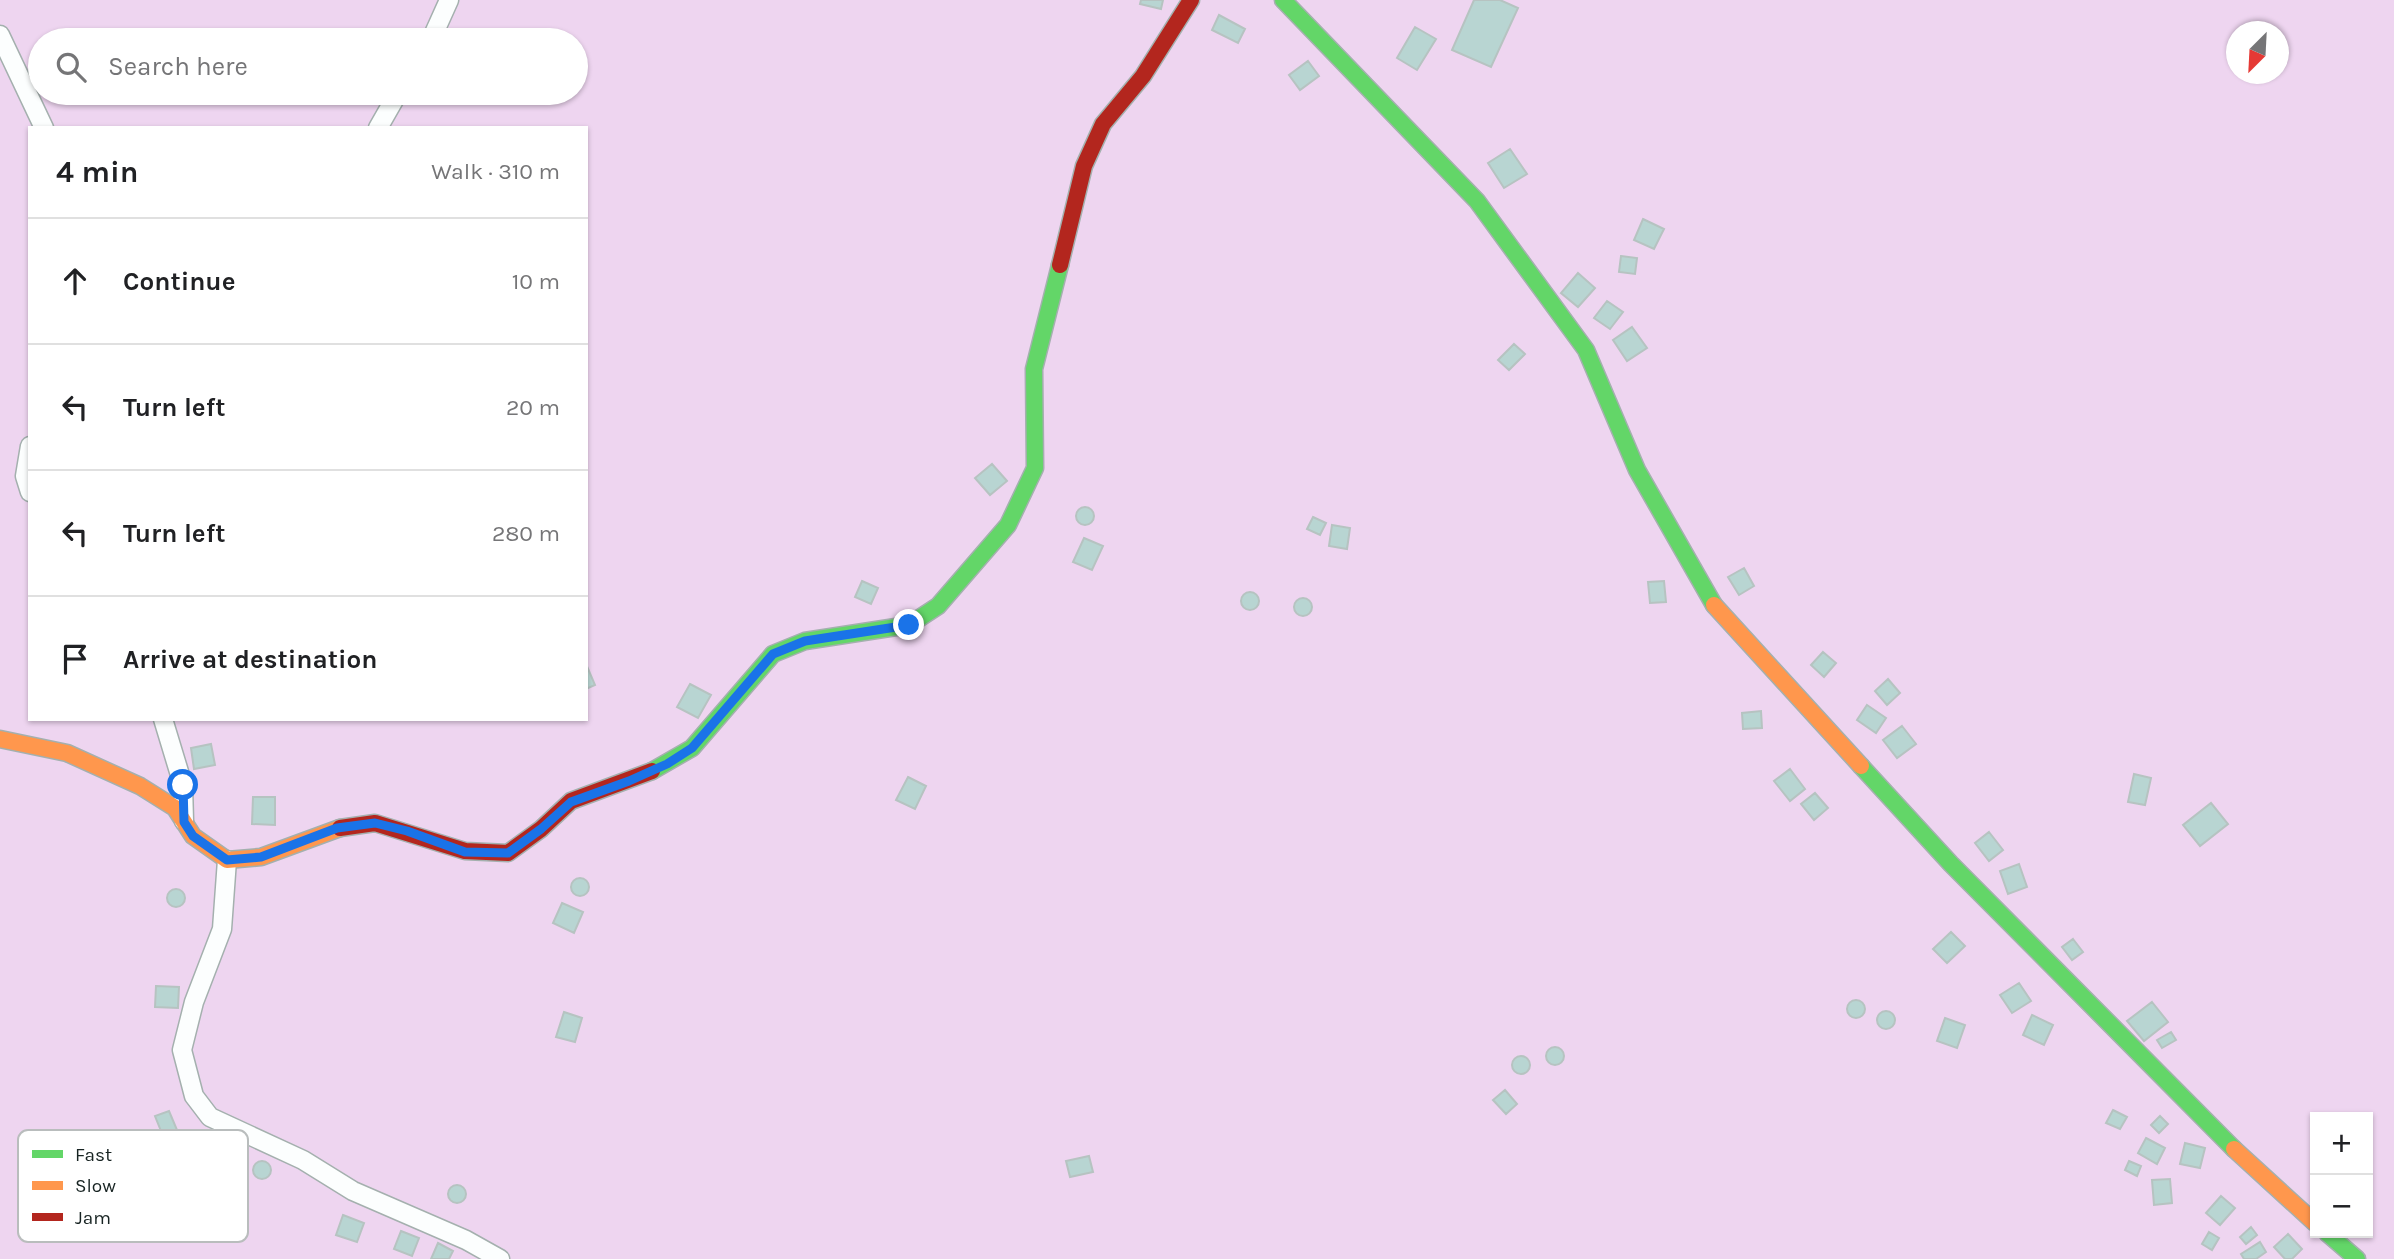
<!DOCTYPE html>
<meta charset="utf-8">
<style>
:root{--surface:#fff;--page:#f2f2f2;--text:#202124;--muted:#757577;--line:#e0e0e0}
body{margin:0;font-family:Karla,sans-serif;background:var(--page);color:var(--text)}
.controls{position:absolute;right:21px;bottom:21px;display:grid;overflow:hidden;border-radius:0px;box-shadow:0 2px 5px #0004}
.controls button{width:63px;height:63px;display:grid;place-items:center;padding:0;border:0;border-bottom:2px solid var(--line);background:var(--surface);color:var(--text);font:35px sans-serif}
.compass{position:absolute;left:2226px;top:21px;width:63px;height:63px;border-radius:50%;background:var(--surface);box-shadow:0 2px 5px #0004;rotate:204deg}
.stop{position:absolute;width:21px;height:21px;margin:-16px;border:5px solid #1a73e8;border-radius:50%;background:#fff}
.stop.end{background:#1a73e8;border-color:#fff;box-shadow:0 2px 7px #0008}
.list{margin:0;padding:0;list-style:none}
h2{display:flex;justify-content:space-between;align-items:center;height:91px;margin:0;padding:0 28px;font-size:30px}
h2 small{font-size:23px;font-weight:400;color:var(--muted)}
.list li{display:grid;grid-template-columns:46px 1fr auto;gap:21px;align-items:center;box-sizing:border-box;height:126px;padding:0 28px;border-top:2px solid var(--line)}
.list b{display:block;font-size:26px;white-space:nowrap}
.list em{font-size:23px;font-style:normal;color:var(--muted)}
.icon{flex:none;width:38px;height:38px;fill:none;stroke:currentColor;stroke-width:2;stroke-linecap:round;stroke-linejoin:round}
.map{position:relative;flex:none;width:2394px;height:1259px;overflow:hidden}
.search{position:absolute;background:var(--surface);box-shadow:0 2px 5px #0004;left:28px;top:28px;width:560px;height:77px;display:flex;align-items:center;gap:18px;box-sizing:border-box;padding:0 24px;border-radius:38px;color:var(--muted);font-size:26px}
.panel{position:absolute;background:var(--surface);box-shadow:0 2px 5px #0004;left:28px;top:126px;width:560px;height:595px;border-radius:0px}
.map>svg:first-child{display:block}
</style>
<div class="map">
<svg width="2394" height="1259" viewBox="0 0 2394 1259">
<rect width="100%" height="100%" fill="#eaf8f6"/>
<path fill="#eed5f0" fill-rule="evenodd" d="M0 0H2394V1259H0ZM2236 32H2278V74H2236ZM40 40H576V93H40ZM30 128H586V719H30ZM2315 1117H2368V1233H2315Z"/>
<path fill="#b8d5d2" stroke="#b6c3c1" stroke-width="2" d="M1141 0H1163L1161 9 1140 4Z
M1474 0H1500L1518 8 1491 67 1452 50Z
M1219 15 1245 29 1238 43 1212 30Z
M1415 27 1436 39 1417 70 1397 58Z
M1308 61 1319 76 1300 90 1289 75Z
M1510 149 1527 174 1504 188 1488 163Z
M1643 219 1664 229 1654 249 1634 240Z
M1621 256 1637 258 1635 274 1619 272Z
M1578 273 1595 288 1578 307 1561 293Z
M1607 301 1623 312 1610 329 1594 318Z
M1632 327 1647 348 1627 361 1613 340Z
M1514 344 1525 354 1509 370 1498 360Z
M992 464 1007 481 990 495 975 478Z
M1076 516a9 9 0 1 1 18 0a9 9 0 1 1-18 0Z
M1313 517 1326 523 1320 535 1307 529Z
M1332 525 1350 528 1347 549 1329 546Z
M1084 538 1103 546 1092 570 1073 562Z
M1744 568 1754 586 1739 595 1728 577Z
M862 581 878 588 871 604 855 597Z
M1664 581 1666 602 1650 603 1648 582Z
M1241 601a9 9 0 1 1 18 0a9 9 0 1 1-18 0Z
M1294 607a9 9 0 1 1 18 0a9 9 0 1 1-18 0Z
M1823 652 1836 663 1824 677 1811 665Z
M586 664 595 685 586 689Z
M1888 679 1900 693 1887 705 1875 691Z
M690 684 711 695 698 718 677 707Z
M1867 705 1886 718 1876 733 1857 720Z
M1761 711 1762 728 1743 729 1742 713Z
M1902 726 1916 744 1897 758 1883 740Z
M211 744 215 765 194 769 191 748Z
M1790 769 1805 789 1790 801 1774 781Z
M2134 774 2151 778 2145 805 2128 802Z
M908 777 926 786 915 809 896 800Z
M1815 793 1828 808 1814 820 1801 804Z
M253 797H275V825L252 824Z
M2211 803 2228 824 2200 846 2183 825Z
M1989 832 2003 850 1989 861 1975 843Z
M2019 864 2027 887 2008 894 2000 871Z
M571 887a9 9 0 1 1 18 0a9 9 0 1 1-18 0Z
M167 898a9 9 0 1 1 18 0a9 9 0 1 1-18 0Z
M562 903 583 912 574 933 553 923Z
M1951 932 1965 946 1947 963 1933 949Z
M2073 939 2083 952 2072 960 2062 947Z
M2019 983 2031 1001 2012 1013 2000 995Z
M156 986 179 987 178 1008 155 1007Z
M1847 1009a9 9 0 1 1 18 0a9 9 0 1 1-18 0Z
M2152 1002 2168 1022 2144 1041 2127 1021Z
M1877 1020a9 9 0 1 1 18 0a9 9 0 1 1-18 0Z
M564 1012 582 1018 575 1042 556 1037Z
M2032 1015 2053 1025 2044 1045 2023 1035Z
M1945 1018 1965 1025 1957 1048 1937 1041Z
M2171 1032 2176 1040 2162 1048 2157 1040Z
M1546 1056a9 9 0 1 1 18 0a9 9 0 1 1-18 0Z
M1512 1065a9 9 0 1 1 18 0a9 9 0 1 1-18 0Z
M1505 1090 1517 1104 1506 1114 1493 1100Z
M2113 1110 2127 1117 2120 1129 2106 1123Z
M169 1111 177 1130 163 1136 155 1116Z
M2160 1116 2168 1124 2159 1133 2151 1125Z
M2146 1138 2165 1148 2157 1164 2138 1153Z
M2185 1143 2205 1148 2200 1168 2180 1164Z
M1089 1156 1093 1172 1070 1177 1066 1161Z
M253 1170a9 9 0 1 1 18 0a9 9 0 1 1-18 0Z
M2129 1161 2141 1166 2137 1176 2125 1170Z
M2170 1179 2172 1203 2154 1205 2152 1180Z
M448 1194a9 9 0 1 1 18 0a9 9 0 1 1-18 0Z
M2221 1196 2235 1208 2220 1225 2206 1213Z
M343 1215 364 1223 357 1242 336 1235Z
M95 1233a9 9 0 1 1 18 0a9 9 0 1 1-18 0Z
M2251 1227 2257 1235 2246 1244 2240 1237Z
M401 1231 419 1238 412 1256 394 1249Z
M2209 1232 2219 1238 2212 1250 2202 1244Z
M2288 1234 2302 1249 2292 1259H2285L2274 1247Z
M2260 1242 2266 1252 2256 1259H2244L2241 1254Z
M438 1243 453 1251 449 1259H431Z"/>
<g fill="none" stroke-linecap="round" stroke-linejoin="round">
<g stroke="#a4b0ae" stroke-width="21">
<path id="street" d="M0 35 44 128
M431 40 449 0
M378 128 398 93
M30 446 25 476 30 492
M163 719 183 785 184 821
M227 860 222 929 194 1002 182 1050 194 1096 210 1117 303 1160 353 1191 466 1240 500 1259"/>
</g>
<g stroke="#a4b0ae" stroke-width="19">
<path id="fast" d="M1283 0 1477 201 1586 350 1637 470 1714 605
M1861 766 1951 864 2234 1149
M652 771 692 748 773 654 805 641 909 625 938 606 1008 525 1035 468 1034 369 1060 265
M2327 1233 2357 1259"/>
</g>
<g stroke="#a4b0ae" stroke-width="19">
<path id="slow" d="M1714 605 1861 766
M0 739 67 753 140 786 175 808 193 836 227 860 261 857 340 828
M2234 1149 2315 1223"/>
</g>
<g stroke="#a4b0ae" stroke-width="19">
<path id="jam" d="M1060 265 1084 166 1103 124 1143 76 1191 0
M340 828 375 823 465 851 508 853 541 829 571 801 652 771"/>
</g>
<use href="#street" stroke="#fcfefe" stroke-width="18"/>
<use href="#fast" stroke="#63d668" stroke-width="16"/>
<use href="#slow" stroke="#ff974d" stroke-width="16"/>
<use href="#jam" stroke="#b3261e" stroke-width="16"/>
</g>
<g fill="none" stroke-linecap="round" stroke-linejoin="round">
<path stroke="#1a73e8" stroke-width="9" d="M183 785 184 822 193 836 227 860 261 857 337 828 375 823 407 831 465 852 508 853 541 829 571 802 629 781 667 764 692 748 773 654 805 641 909 625"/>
</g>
<rect x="18" y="1130" width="230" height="112" rx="10" fill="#fff" stroke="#b9bdbd" stroke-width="2"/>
<rect x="32" y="1150" width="31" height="8" fill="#63d668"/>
<rect x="32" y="1181" width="31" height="9" fill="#ff974d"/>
<rect x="32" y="1213" width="31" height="8" fill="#b3261e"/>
<g font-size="19" fill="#172322">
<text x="75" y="1161">Fast</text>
<text x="75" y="1192">Slow</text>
<text x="75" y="1224">Jam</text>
</g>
</svg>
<div class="controls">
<button>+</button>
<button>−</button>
</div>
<svg class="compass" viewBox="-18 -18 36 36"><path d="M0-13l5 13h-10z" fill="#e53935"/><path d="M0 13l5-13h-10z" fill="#757577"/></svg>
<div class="stop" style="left:183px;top:785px"></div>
<div class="stop end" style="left:909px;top:625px"></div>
<div class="search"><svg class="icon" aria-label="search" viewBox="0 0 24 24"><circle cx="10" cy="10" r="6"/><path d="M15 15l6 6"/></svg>Search here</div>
<section class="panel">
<h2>4 min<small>Walk · 310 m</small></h2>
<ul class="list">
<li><svg class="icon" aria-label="ahead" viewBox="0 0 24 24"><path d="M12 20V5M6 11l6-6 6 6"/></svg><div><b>Continue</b></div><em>10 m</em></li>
<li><svg class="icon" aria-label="left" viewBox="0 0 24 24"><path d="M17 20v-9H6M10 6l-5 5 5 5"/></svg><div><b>Turn left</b></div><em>20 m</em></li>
<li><svg class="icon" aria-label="left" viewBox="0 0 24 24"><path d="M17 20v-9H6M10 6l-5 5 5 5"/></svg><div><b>Turn left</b></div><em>280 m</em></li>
<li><svg class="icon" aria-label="arrive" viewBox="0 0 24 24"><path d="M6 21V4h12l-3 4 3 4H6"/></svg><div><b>Arrive at destination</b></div></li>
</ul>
</section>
</div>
